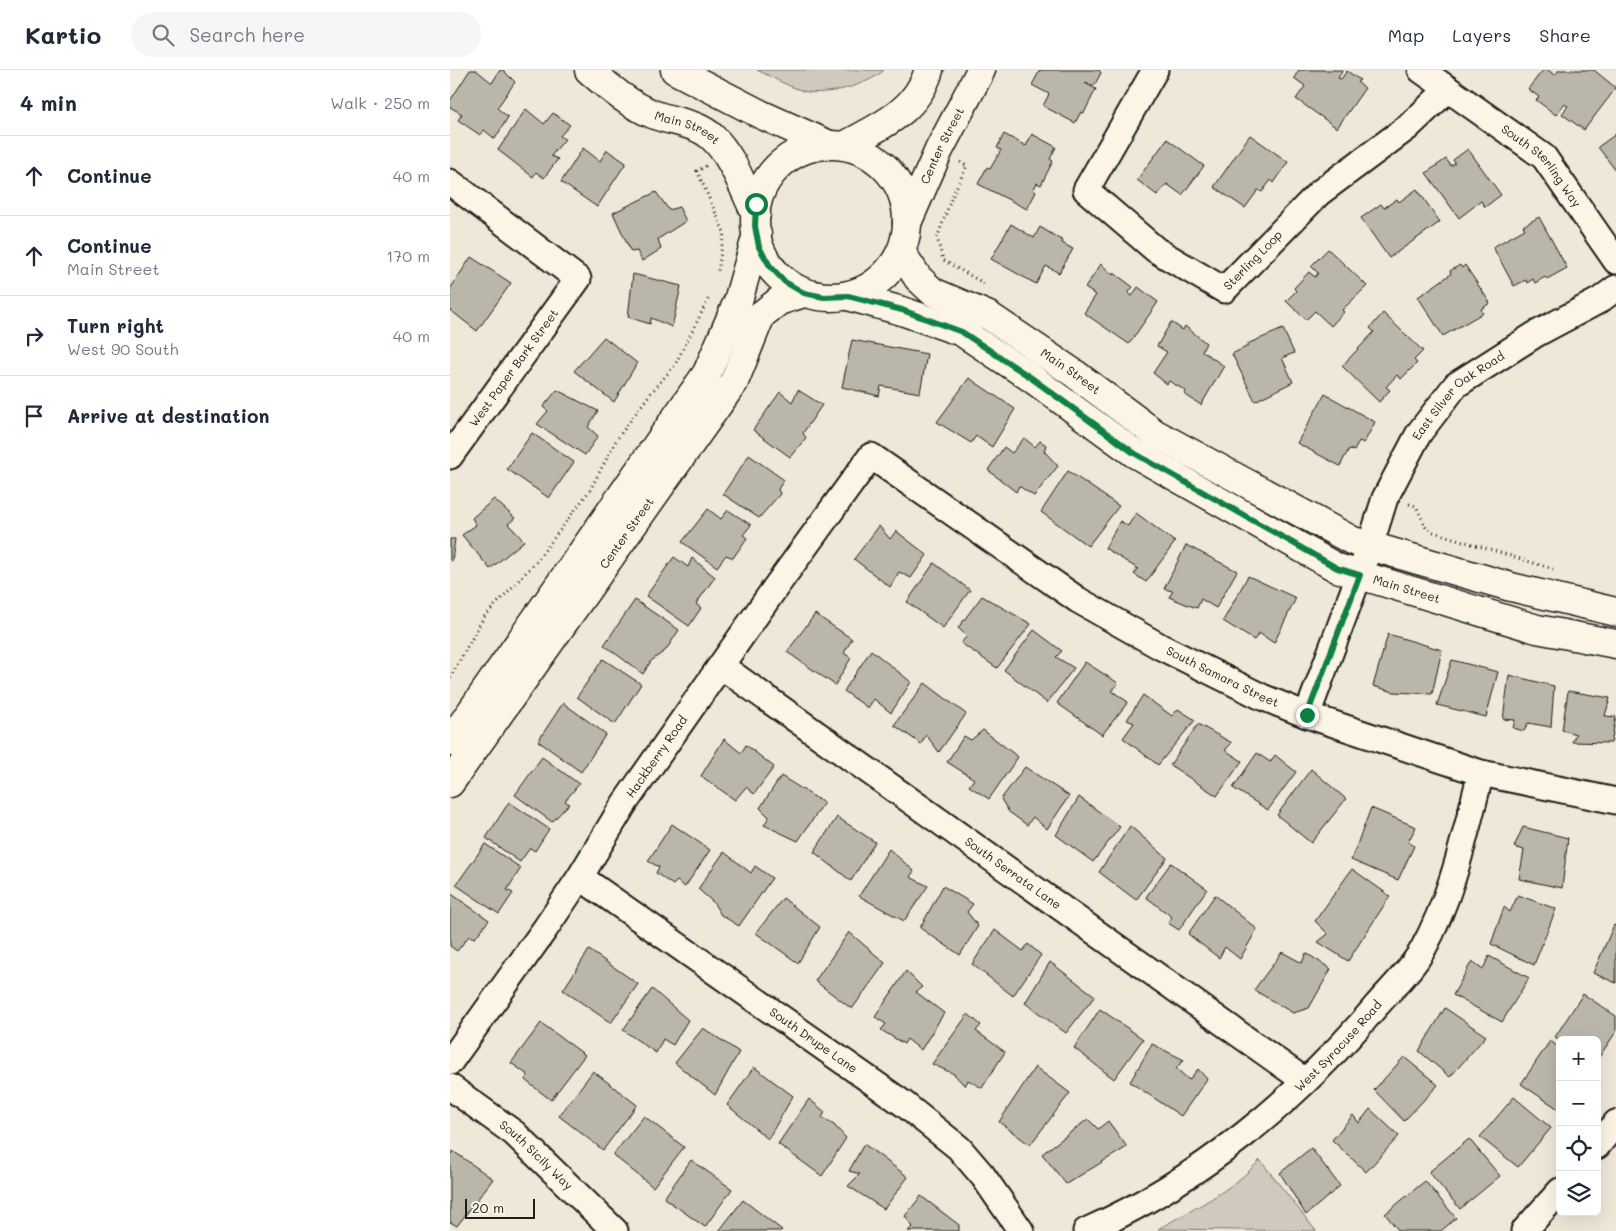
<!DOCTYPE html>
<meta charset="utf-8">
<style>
:root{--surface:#fff;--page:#f6f6f7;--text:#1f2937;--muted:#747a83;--line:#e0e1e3}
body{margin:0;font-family:Mali,sans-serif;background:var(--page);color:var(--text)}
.controls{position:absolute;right:15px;bottom:15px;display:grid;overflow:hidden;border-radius:8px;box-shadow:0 5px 20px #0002}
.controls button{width:45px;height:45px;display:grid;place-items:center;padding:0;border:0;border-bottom:1px solid var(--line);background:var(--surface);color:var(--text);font:25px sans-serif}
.scale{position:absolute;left:15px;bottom:12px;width:70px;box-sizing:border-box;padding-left:5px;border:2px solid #1c1c1c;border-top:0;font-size:14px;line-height:18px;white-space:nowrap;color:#1c1c1c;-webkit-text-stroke:4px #fcf5e5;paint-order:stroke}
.stop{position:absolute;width:15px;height:15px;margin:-11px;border:4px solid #0b8043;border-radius:50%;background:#fff}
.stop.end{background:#0b8043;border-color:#fff;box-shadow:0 1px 5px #0008}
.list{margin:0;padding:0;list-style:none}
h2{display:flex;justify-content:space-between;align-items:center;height:65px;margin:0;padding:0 20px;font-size:21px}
h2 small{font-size:16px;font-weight:400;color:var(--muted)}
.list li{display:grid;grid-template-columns:32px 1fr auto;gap:15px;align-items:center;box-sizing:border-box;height:80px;padding:0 20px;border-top:1px solid var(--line)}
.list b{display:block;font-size:19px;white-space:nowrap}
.list p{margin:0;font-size:16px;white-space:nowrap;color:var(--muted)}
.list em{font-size:16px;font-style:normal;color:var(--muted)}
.icon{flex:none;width:28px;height:28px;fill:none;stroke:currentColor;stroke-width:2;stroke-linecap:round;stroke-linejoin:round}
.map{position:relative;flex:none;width:1166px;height:1161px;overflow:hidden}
header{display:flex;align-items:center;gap:30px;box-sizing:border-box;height:70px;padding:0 25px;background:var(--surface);border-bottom:1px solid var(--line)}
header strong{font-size:24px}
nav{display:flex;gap:28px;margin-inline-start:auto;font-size:18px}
.search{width:350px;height:45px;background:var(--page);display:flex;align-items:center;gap:12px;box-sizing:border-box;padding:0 18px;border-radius:28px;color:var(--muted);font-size:19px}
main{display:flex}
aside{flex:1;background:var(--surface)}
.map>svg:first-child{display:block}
</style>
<header>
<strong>Kartio</strong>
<div class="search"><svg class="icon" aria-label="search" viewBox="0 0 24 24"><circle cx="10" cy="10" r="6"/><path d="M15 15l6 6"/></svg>Search here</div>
<nav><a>Map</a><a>Layers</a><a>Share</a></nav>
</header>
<main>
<aside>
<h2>4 min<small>Walk · 250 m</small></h2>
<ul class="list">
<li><svg class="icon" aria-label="ahead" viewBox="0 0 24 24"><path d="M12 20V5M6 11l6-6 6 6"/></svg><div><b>Continue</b></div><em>40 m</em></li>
<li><svg class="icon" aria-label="ahead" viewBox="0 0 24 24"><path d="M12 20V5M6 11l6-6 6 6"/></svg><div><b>Continue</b><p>Main Street</p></div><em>170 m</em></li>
<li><svg class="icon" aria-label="right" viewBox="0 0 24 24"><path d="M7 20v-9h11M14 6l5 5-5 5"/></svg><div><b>Turn right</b><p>West 90 South</p></div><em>40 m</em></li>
<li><svg class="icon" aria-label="arrive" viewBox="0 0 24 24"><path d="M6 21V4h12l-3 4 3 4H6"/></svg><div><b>Arrive at destination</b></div></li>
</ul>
</aside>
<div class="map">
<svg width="1166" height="1161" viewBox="0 0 1166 1161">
<rect width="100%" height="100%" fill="#eee8d9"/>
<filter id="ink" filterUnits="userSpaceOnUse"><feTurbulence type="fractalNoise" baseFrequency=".02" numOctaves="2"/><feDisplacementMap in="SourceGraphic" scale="10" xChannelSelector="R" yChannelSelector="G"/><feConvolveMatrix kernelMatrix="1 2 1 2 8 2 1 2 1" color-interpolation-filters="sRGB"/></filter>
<g filter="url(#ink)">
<path fill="#cfcabd" stroke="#76736c" d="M307 0H434C419 15 374 27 353 21 337 16 322 7 307 0Z
M810 1090 866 1161 708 1159C743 1139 782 1121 810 1090Z"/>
<path fill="#bab6aa" stroke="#1c1c1c" d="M20 0H26L42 13 50 0H53L65 12 47 38 58 47 45 69 34 60 30 65 8 50 12 44 0 37V31Z
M590 0H649L651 3 644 16 635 13 646 19 634 43 631 42 625 53 593 36 599 24 582 15Z
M849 0H893L888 8 891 9 897 1 910 10 907 12 915 18 887 58 846 29 855 16 844 8Z
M1093 0H1098L1105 5 1109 0H1144L1166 18 1134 60 1112 44 1118 36 1114 34 1106 45 1086 30 1089 27 1078 19Z
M76 39 94 54 103 43 120 55 110 66 115 69 101 86 108 89 94 108 86 102 83 107 48 80Z
M554 64 576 76 582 64 606 77 600 89 603 91 591 115 587 113 583 120 586 122 577 139 528 114 537 97 540 99 551 80 547 78Z
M1166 64V101L1148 77Z
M800 65 838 92 824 113 821 110 812 122 808 120 795 138 764 117Z
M717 69 754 96 732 125 717 114 707 125 687 110Z
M133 78 150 91 157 80 176 93 147 137 111 112Z
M1018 79 1051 125 1035 137 1031 131 1009 148 976 103 996 89 1001 96 1005 93 1003 90Z
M967 119 990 152 939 188 911 148 931 134 934 138 947 129 949 132Z
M206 122 219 140 229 137 236 151 208 169 211 179 192 191 187 181 181 182 163 143Z
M1089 147 1117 198 1097 209 1095 207 1085 213 1083 209 1077 213 1076 210 1064 216 1043 177 1075 159 1073 156Z
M561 154 584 168 590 157 613 171 612 173 623 179 609 203 596 196 586 214 541 189Z
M878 179 917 216 892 240 894 242 881 256 865 241 856 250 836 231 846 221 844 218 859 202 865 207 868 203 861 196Z
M21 187 61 213 27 261 0 240V219Z
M651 194 663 205 664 203 683 217 678 223 682 226 688 217 708 232 679 274 634 243 646 225 635 218Z
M1010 195 1012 198 1015 195 1040 233 1031 239 1033 243 993 266 968 227 1001 204 1000 201Z
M183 204 231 216 222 257 201 248 200 254 178 247Z
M933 243 973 281 964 290 967 293 951 309 947 305 936 317 940 320 929 332 892 296 924 262 920 258Z
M721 252 733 260 735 256 756 273 752 281 774 296 751 335 734 324 736 321 719 311 717 314 703 303 717 282 707 276Z
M833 259 844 283 832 288 843 312 805 331 782 284 798 276 797 274Z
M154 267 187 293 164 332 124 301Z
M402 270 477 284 470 323 431 316 429 326 392 317Z
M519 308 565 339 542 377 526 366 521 373 487 352Z
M107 320 148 341 138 357 148 366 135 385 87 354 98 341 93 337Z
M348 320 372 335 353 363 356 368 340 387 303 360 330 322 342 332Z
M875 324 925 352 914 373 909 371 904 381 899 379 890 396 847 373Z
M82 363 124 392 99 428 57 399Z
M574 368 585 377 590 371 596 375 594 381 608 396 584 426 569 416 566 422 538 400 554 377 562 383Z
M299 385 334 410 328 419 330 424 309 448 273 424Z
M618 401 669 436 638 476 591 442Z
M44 429 65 448 58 454 74 471 40 499 12 465 26 455 22 448Z
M258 439 271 449 278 440 301 455 293 465 297 468 283 488 276 485 267 497 232 472Z
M686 443 725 472 696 512 684 504 688 499 655 478 670 451 678 456Z
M429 456 440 469 446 461 477 485 461 508 449 502 440 517 404 489Z
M0 469H5L2 491 0 490Z
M736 475 787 501 766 538 751 529 747 538 738 535 719 527 723 521 714 519Z
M224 487 238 497 242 488 265 507 246 534 251 538 239 556 196 526Z
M484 493 520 520 493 558 457 532Z
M798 506 846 528 824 573 809 563 804 570 773 551Z
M532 526 581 554 547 598 511 573 517 566 508 558Z
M185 530 229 560 216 580 201 591 193 604 154 575Z
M365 544 402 569 394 583 401 588 385 615 337 582Z
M584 560 612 581 606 587 624 598 597 633 554 600Z
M938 564 992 580 982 624 944 622 923 616Z
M421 580 461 612 441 643 424 629 418 638 394 621Z
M153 589 191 614 165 654 127 627Z
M1002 590 1048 602 1036 647 987 635Z
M635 592 668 613 662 621 678 632 652 665 607 633Z
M1059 605 1104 616 1101 657 1078 653 1074 661 1063 658 1065 650 1053 649Z
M475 613 516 644 489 682 476 665 471 674 444 655Z
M1118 621 1160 628 1155 646 1166 647 1161 673 1122 672 1126 664 1112 660Z
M693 625 722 646 728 639 745 650 708 695 673 668 684 653 677 650Z
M113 633 156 664 131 702 88 671Z
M748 654 782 673 775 680 792 691 767 726 720 695Z
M533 660 568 687 539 729 519 716 524 709 497 692 514 666 521 670Z
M274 669 291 683 296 675 324 697 304 724 296 717 285 730 251 706Z
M807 683 820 692 825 685 846 702 818 740 783 718Z
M92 687 129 714 115 731 119 734 102 752 65 725Z
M575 697 619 726 597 759 583 747 577 755 559 742 551 729Z
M861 699 896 729 861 773 827 745Z
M331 706 374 733 348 771 314 755 319 747 310 738Z
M629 727 670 757 643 792 606 765Z
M59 732 99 759 85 781 80 778 70 792 36 768Z
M921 738 966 757 958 772 964 776 948 810 901 790Z
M387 747 425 772 401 811 364 782Z
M222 754 260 780 235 817 227 811 223 815 206 803 209 797 198 791Z
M680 756 717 788 686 830 649 802Z
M1073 757 1118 768 1112 818 1069 809 1074 780 1064 777Z
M35 774 71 798 57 820 63 823 49 844 6 815Z
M439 779 464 801 460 807 478 816 454 851 409 826Z
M274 782 301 803 305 796 322 808 289 856 271 845 263 832 248 819Z
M721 793 757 819 729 860 718 853 722 847 696 827Z
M902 799 940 826 898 891 868 872 878 864 865 851Z
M493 816 523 834 517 842 528 856 510 885 470 858Z
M0 823 39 850 25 868 19 866 7 881 0 876Z
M765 825 807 859 790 889 775 877 769 888 738 864Z
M1068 825 1106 839 1084 895 1041 874 1054 837 1060 842Z
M333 828 370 857 348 893 306 863Z
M1164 855 1166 856V913L1143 903Z
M545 860 573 881 578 874 591 885 563 926 522 894Z
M399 862 435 893 402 939 365 911Z
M139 880 188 914 161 953 113 920Z
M832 882 852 893 856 883 881 899 859 938 843 943 804 920Z
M1039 886 1079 908 1052 952 1003 925 1022 891 1033 899Z
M600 892 645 926 616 963 575 933Z
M456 901 472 917 466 922 494 943 471 980 457 969 454 974 431 960 436 954 425 947Z
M202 919 238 950 223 975 213 969 206 983 173 960Z
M1133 924 1166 946V962L1147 990V970H1110L1105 967Z
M995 938 1036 966 1000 1007 969 981Z
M650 939 693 969 664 1009 624 978Z
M518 944 531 955 526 961 555 982 532 1018 518 1010 515 1016 504 1004 482 994Z
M91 953 135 985 101 1030 75 1010 78 1005 61 993Z
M253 958 289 982 265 1025 225 993Z
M1100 971 1110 978V1040L1071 1014Z
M702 974 734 990 726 998 739 1010 748 999 757 1009 731 1046 680 1012Z
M954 987 988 1015 954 1051 924 1020Z
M304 997 343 1026 318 1069 277 1035Z
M585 997 620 1023 580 1075 549 1052Z
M143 1001 187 1035 153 1080 109 1046Z
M1064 1027 1101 1058 1068 1097 1030 1067Z
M359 1029 375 1042 372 1048 384 1055 396 1068 372 1106 328 1074Z
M920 1039 949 1066 916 1102 882 1070 903 1045 909 1053Z
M194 1046 234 1077 203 1117 163 1085Z
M638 1049 648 1059 658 1051 677 1077 616 1114 592 1084Z
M1019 1069 1050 1106 1010 1139 979 1102Z
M414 1074 458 1107 434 1139 398 1116 410 1104 399 1101Z
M861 1078 890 1116 856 1145 830 1103Z
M3 1081 43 1109 7 1156 0 1152V1086Z
M241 1090 282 1119 255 1157 214 1128Z
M975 1111 1006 1148 991 1161H949L935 1144Z
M471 1126 509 1155V1161H458L463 1157 455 1146Z
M293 1130 332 1160 331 1161H269Z"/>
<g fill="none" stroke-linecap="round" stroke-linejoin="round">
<g stroke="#1c1c1c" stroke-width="29">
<g id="street">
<path id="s1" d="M705 0 636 120 706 180 774 220 869 123 958 57 998 19"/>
<path id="s2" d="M971 0 1094 87 1166 191"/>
<path d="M0 112 128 209 0 386"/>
<path id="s3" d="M271 596 855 1011"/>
<path id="s4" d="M857 645 920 476 935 428 969 363 1006 315 1086 264 1150 230 1166 218"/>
<path id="s5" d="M130 807 454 1034 509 1078 533 1106 571 1161"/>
<path id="s6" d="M0 992 95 859 130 807 174 734 325 518 421 386 628 530 711 577 812 627 857 645 1031 703 1166 731"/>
<path id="s7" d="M0 1017 64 1063 165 1161"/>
<path d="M1147 1076 1166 1053"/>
<path id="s8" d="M636 1161C749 1111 848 1029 927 935 942 918 962 899 973 879 1003 824 1015 764 1031 703"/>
<path d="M1074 1161 1110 1121"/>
</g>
</g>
<g stroke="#1c1c1c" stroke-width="31">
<g id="secondary">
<path id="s9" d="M139 0C161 19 178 34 205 45 224 52 247 53 262 67 283 86 293 118 306 144"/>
<path d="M225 0 312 45 377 74"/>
<circle cx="381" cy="151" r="76"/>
<path d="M396 75C431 56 467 41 479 0"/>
<path id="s10" d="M457 153 489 80 531 0"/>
<path id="s11" d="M451 182 468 208 483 222 539 246 625 304 704 363 903 471 1061 517 1166 542"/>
<path id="s12" d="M398 226 452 241 512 262 580 307 684 383 887 498 1087 559 1166 574"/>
<path d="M0 672 257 303 288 231 307 164"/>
<path id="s13" d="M0 713 284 312 311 245 329 231 354 223"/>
</g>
</g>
<path stroke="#1c1c1c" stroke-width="3" stroke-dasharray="1 4" stroke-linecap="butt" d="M510 92 517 96 504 122 487 168 493 190 535 214
M256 96 247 101 274 162 268 201
M959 434 966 436 977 460 1103 499
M0 608 34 547 86 492 140 420 167 369 200 324 225 295 260 226"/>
<use href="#street" stroke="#fcf5e5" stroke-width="25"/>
<use href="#secondary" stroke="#fcf5e5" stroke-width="28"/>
</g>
</g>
<g fill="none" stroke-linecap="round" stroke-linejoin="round" filter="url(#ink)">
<path stroke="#0b8043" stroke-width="6" d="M306 134 305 156 309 177 320 196 335 212 354 223 374 227 398 226 452 240 512 262 580 307 684 383 887 498 910 505 857 645"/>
</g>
<g text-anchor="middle" stroke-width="5" stroke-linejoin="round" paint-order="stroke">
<g font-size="12" fill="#1c1c1c" stroke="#fcf5e5">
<text dy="4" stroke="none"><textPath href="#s9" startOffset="115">Main Street</textPath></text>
<text dy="4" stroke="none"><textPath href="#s10" startOffset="85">Center Street</textPath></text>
<text dy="4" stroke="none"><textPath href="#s2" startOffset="155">South Sterling Way</textPath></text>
<text dy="4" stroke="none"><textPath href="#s1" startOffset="351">Sterling Loop</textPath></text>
<text transform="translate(64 298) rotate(-54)" y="4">West Paper Bark Street</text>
<text dy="4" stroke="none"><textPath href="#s11" startOffset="211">Main Street</textPath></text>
<text dy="4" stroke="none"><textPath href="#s4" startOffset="359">East Silver Oak Road</textPath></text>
<text dy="4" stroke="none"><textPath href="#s13" startOffset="306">Center Street</textPath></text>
<text dy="4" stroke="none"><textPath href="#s12" startOffset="636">Main Street</textPath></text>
<text dy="4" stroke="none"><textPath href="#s6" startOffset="1154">South Samara Street</textPath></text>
<text dy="4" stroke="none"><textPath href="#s6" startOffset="369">Hackberry Road</textPath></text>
<text dy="4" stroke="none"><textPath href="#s3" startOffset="358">South Serrata Lane</textPath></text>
<text dy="4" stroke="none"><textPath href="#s5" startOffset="285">South Drupe Lane</textPath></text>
<text dy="4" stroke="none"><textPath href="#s8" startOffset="315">West Syracuse Road</textPath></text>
<text dy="4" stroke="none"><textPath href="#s7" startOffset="110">South Sicily Way</textPath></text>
</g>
</g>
</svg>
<div class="controls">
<button>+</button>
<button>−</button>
<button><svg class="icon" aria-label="locate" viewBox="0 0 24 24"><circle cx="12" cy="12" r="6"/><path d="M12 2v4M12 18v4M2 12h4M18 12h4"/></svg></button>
<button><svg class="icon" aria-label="layers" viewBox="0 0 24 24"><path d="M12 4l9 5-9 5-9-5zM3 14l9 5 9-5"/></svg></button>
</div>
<div class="scale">20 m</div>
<div class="stop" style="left:306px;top:134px"></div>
<div class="stop end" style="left:857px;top:645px"></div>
</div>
</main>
